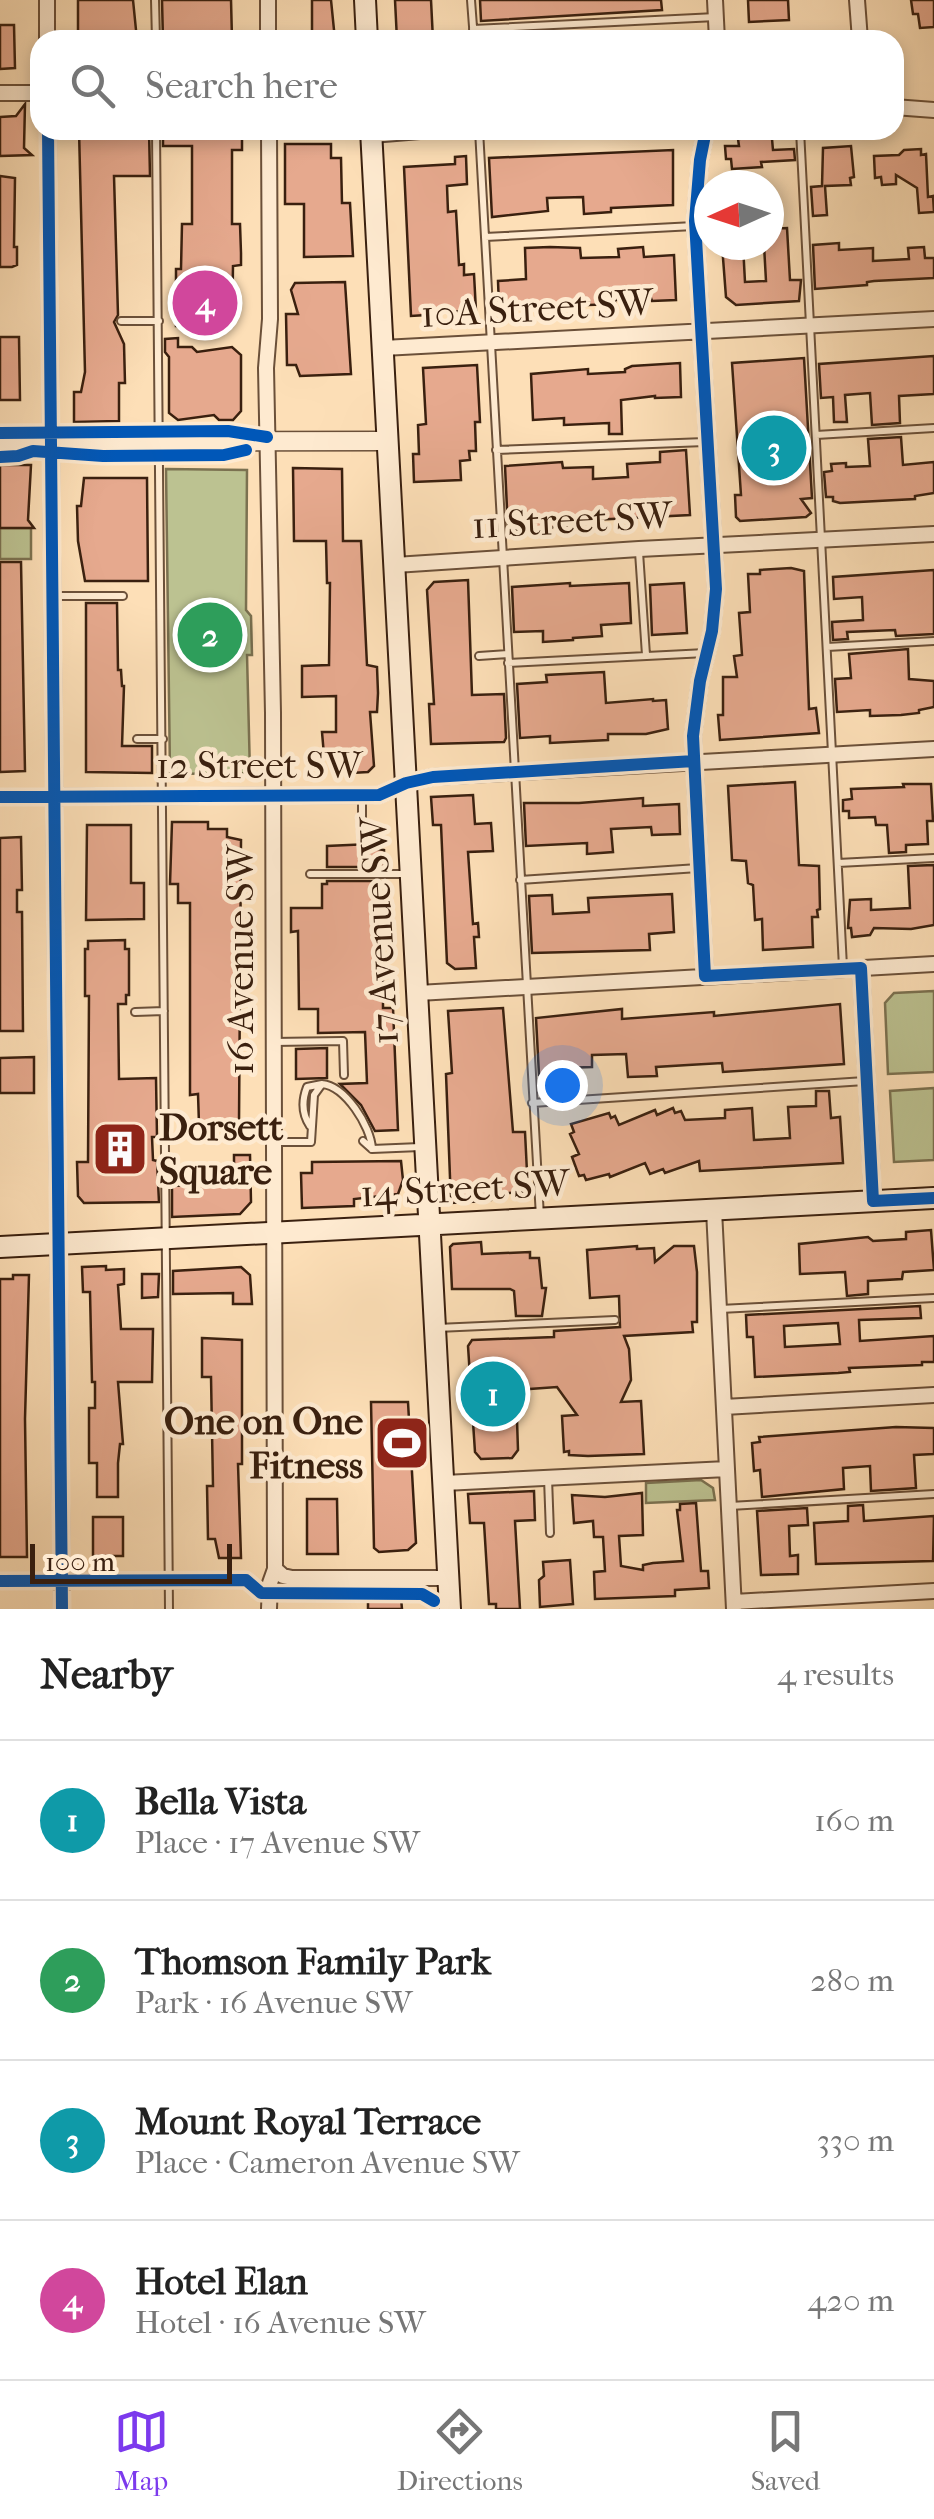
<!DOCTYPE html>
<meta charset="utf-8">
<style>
:root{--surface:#fff;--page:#f6f6f6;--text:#222;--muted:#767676;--line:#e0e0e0;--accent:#7c3aed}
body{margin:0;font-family:"IM FELL French Canon",serif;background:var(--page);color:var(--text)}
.compass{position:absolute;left:694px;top:170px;width:90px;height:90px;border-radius:50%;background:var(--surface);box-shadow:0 5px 15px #0003;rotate:267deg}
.scale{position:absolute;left:30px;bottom:25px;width:202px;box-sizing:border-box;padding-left:10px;border:5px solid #3a200f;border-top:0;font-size:28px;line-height:35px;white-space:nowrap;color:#3a200f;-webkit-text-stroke:8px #feead0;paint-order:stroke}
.you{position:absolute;left:562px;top:1085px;width:35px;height:35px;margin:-25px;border:8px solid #fff;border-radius:50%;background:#1a73e8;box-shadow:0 0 0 15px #1a73e833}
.badge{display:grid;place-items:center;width:65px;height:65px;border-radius:50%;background:var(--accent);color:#fff;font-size:32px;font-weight:700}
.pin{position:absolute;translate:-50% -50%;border:5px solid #fff;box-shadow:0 2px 10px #0006}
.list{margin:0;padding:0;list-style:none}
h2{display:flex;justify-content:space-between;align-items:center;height:130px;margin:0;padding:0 40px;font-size:42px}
h2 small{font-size:32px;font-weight:400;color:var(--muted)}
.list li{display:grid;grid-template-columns:65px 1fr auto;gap:30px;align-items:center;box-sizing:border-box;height:160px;padding:0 40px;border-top:2px solid var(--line)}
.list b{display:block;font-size:38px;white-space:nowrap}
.list p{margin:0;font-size:32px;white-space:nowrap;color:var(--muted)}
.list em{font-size:32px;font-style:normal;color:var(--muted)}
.icon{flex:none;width:55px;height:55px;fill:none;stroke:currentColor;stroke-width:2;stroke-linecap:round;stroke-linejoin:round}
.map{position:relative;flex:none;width:934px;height:1609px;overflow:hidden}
.search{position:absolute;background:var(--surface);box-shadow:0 5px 15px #0003;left:30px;right:30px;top:30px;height:110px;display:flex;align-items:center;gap:25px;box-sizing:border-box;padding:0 35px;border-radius:30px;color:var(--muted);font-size:38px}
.sheet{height:770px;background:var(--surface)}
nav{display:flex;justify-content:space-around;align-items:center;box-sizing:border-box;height:140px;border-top:2px solid var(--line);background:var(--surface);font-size:28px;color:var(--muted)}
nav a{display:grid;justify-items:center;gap:5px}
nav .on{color:var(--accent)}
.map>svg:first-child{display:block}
</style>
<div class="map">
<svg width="934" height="1609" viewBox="0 0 934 1609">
<rect width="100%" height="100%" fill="#fddfb7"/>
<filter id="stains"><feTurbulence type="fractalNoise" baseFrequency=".002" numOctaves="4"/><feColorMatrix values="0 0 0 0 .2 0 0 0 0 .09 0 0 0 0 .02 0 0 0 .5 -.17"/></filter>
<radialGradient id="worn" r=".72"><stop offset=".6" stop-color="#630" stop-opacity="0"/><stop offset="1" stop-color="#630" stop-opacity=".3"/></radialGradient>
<path fill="#bcc291" stroke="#7b7150" stroke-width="2.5" d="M166 469 247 470 246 610 251 616 252 655H247L250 773 170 774Z
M0 528H31V559H0Z
M934 991V1072L888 1074 885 1003 894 993Z
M934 1088V1160L894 1162 890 1091Z
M701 1480 713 1488 715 1500 646 1503V1483Z"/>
<path fill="#e6a98e" stroke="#3a200f" stroke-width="2.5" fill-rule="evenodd" d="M78 0H133L137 40H78Z
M162 0H231L232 39 163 40Z
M312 0H331L335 40H312Z
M395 0H431L433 40H397Z
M480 0H661L662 10 481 21Z
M748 0H788L789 20 749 22Z
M911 0H934V27L920 28 918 14H913Z
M0 25H14L15 68 0 69Z
M25 104 24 148 32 155 0 156V117L16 116Z
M79 130H149L150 176H114L118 315 114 322 124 344 125 383H119V421L74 422V392H81L85 372Z
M163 130H242V150H232V224H240L241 253V265L233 266 232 326H176V269H181L182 224H192V146H163Z
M766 137 772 139 773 150 794 149 795 160 761 162 762 167 732 169 731 159H726L725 146H739L738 139Z
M285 144H331V158H341L342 203H350L353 256 304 257V204H285Z
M851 146 854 177 850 178 851 185 825 186 827 215 813 216 811 187 822 186 823 148Z
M921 149V155L926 154 928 197 933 196 934 212 919 213 917 188 896 175V184L882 185 881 177 875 178 874 156 899 155 904 150Z
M673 150V205L611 208V212L584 214 583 197 547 198 548 211 492 217 489 158Z
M466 156 467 184 447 186 448 212 456 211 459 265 464 264V275L474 274 476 311 426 312V315L411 316 404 167 455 164V157Z
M0 176 15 178 14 247H17V265L12 267H0Z
M787 228 790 280H801L799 301 736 305 726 297 722 245H743L745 282 766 281 764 245H769V229Z
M839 243V250L873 248V261L909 259 908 248 924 247 925 258H934V278L874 281 867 282V285L815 289 813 245Z
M550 247 580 248 581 258 619 257 618 249 643 247 644 257 674 255 676 300 652 301 651 298 615 300V304L589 305V302L499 307 498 281 526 279 525 248Z
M345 282 351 374 300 376 296 365H287L286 314H298L291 290 295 283Z
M0 337H19L20 400H0Z
M178 338V347H192L197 352 232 347 241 355V411L233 420H219L214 415 178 420 169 413V357L165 352V339Z
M934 356V394L899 396 900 423 872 425 870 393 845 395 847 422H834L833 397 821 398 819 364Z
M804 358 812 498 801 499 811 513 806 517 740 521 736 517 735 495H741L732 363Z
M680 363 681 397 655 398V396L621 400 622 434H609V423L564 425V418L533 420 531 374 588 369V374L625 372V369L632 366Z
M477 365 480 422H475L476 451H469L470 460 460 461 461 480 414 482 413 454H419L418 425 426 424 423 368Z
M901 437 903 465 934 462V493L915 496V499L840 503 833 501V497H826L824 472 832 471 831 464 846 463V467L870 466 868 439Z
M686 450 690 515 572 521 562 530 556 525 549 530H508L505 466 562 462 563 468 593 467V479L628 477 627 464 660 462V452Z
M0 465H31L28 520 34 528H0Z
M293 468 342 469 343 541H361L367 665 377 667 378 693 377 712H370L374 766 368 772 334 774 333 754 324 755 322 732H336V696L302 697V666L329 665 330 583H327L326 541H294Z
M84 478H147L148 581H85L78 541 77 506H81Z
M0 562H21L25 771 0 772Z
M791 568 804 571 809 709 816 708 819 733 720 740 718 715H723V677H737L734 656 742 655 739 613 750 612 748 574H760V570Z
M934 570V634L896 636 895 630 847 632 848 639 833 640 832 622 863 620 862 597 834 599 833 577Z
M468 580 472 695 504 694 506 738 504 742 431 744 429 704H434L427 590 434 582Z
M570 583V586L629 583 631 623 601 625 602 636 573 638V640L543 642V631L514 632 512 587Z
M684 583 687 633 652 635 650 585Z
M86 603H117L118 670H121L122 686H124L122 746H152V773L86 772Z
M908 649 909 679 934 681V707L919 710V713L901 715 870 716V710L837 712 835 679 851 678 849 654Z
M604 672 606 703 653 699V701L666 700 668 729 646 734H608V740L550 743V736L520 738 517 684 547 682 546 675Z
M795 782 799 865 819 866 820 909 817 910 818 917H812L813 947 763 950 762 919 755 920 753 885 748 883 746 861 732 860 728 786Z
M903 784H931L933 821H927L928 844 906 845V852L889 853 887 825H876L875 817 849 818V811H843V800L852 799 851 789 904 787Z
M473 795 475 824 491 823 493 851 468 852 473 924 478 923 479 937H474L476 968 455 969 447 963 441 825H433L431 797Z
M643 798V806L679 804 680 834 652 835 651 827 611 829 613 852 587 854V843L526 846 524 803H579Z
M172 822H208V829H227V837L241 840 239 1123 199 1124 198 1094 190 1095V903H178V884H170Z
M87 825H131V883H144V919L86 920Z
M21 837 22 890H17V912H22L23 1031H0V838Z
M370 844V848L384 850V867H327V846Z
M934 865V925L911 929 874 928 870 935 852 937 851 928H848L850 900 871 899V910L910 908 908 866Z
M327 881H380L382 908H389V931H383V1008H393L398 1130 375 1131 361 1105 340 1084 367 1083 365 1032 318 1033V1009H299L298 931 291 932V908H322V884H327Z
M672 894 674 932 649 934 650 950 532 953 529 896 552 895 553 914 589 912 588 898Z
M125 940V949H129V995H126V1004H118L119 1079 156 1078 157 1137H152L153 1160 157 1161 159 1202 84 1203 78 1196 77 1162H88L89 996H85V949H88V941Z
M840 1004 844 1064 723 1072 722 1063 688 1065 656 1067 657 1076 628 1077 626 1054 592 1055V1067L562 1068V1073L539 1075 536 1018 622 1009V1019L714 1012V1016Z
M503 1008 513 1132H525L528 1192 491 1194V1200L486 1201 451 1203 446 1074 452 1073 448 1011Z
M327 1048V1078L296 1079V1049Z
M34 1057V1093H0V1058Z
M816 1091H829L831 1118 840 1117 843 1163 700 1171 699 1161 665 1173 663 1169 650 1174 645 1163 610 1177 609 1174 586 1180 584 1175 579 1176 572 1157 579 1154 570 1134 574 1132 571 1124 609 1113 611 1118 615 1116 619 1125 655 1110 657 1115 673 1108 675 1113 681 1111 685 1120 725 1118V1110L752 1108 754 1140 790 1138 788 1107 816 1106Z
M234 1155H250L251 1202 240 1214 172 1217V1186L217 1184V1166H234Z
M401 1161 403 1180 398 1194 354 1199V1206L302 1208 301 1173H312V1162Z
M931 1230 934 1270 903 1272 902 1279 868 1281V1294L847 1296 845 1272 800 1274 799 1244 868 1237 873 1241 906 1239V1232Z
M481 1242 482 1254 530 1252V1258H539L542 1288H546L542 1316H516L514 1291 510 1289H452L450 1247 453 1244Z
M637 1246V1249L654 1248 655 1262 674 1246H694L697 1272V1322H692L693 1332 624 1336 629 1349 631 1380 621 1402 641 1401 644 1454 588 1456 569 1455V1451L564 1452 562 1416 577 1415 557 1387 516 1390 518 1450 512 1458 481 1459 475 1452 468 1346 472 1340 554 1337V1331L620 1327 619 1296 590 1298 587 1250Z
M106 1266V1270L124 1269V1284L118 1285 121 1329H153L152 1382H118L123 1444H120L118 1463V1497H97V1463H89V1408H95V1382H92L90 1292H83L82 1267Z
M241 1267 250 1275 252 1304H233V1293L173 1294V1271Z
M142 1274H159L158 1297 142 1298Z
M13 1275H29L25 1419 27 1557H0V1279H13Z
M920 1306 921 1318 859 1320 860 1341 934 1336V1362H922V1365L849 1368 850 1372 838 1373 755 1377 753 1337H747L746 1315ZM838 1323 840 1344 785 1347 784 1326Z
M202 1338 242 1340V1464H238L241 1558H219L215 1539H208L207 1486H213L211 1377H202Z
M371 1402H408L416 1543 408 1550 379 1552 374 1548Z
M896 1427 934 1428V1454L914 1455 916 1488 871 1491 870 1466 843 1468 844 1489 762 1497 760 1470 754 1471 752 1443 760 1442 759 1437Z
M534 1491 535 1520 515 1521 520 1609H496V1604H489L484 1523H470L468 1494Z
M642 1493 643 1535 619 1536 621 1566 643 1570V1565L653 1563 683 1561 677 1510H680V1504L696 1503 701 1571H708L709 1588 675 1590V1596L595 1599 594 1572 605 1571 603 1537H594L593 1521 574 1523 572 1495 605 1497Z
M307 1499H337L338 1554H307Z
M863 1505 864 1521 934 1516 933 1561 816 1564 814 1523 848 1521V1506Z
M807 1508 808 1525 789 1526 790 1556 798 1555V1574L761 1575 757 1511Z
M93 1517H123V1556H93Z
M570 1560 573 1604 540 1607 539 1580 544 1576 543 1562Z
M401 1598 402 1609H368V1600Z"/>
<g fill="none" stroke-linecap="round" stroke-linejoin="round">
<g stroke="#6b5039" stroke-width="10">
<path id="service" d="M155 0 156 40
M471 0 474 40
M473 29 716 17
M156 130 169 1609
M479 130 540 1217
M800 130 843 967
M485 237 694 226
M121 321H159
M816 435 934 428
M496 450 705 442
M639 552 646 655
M54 596H123
M827 647 934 641
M479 656 508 654
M508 663 706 653
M137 739H163
M362 795V823
M838 863 934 858
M310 874H408
M520 880 698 868
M135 1012 164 1011
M273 1042 343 1041 344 1075
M532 1103 865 1081
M310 1126C302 1114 302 1100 307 1087L322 1084
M363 1141 372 1149 420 1147
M276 1142H311L314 1095 322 1084C345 1086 371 1126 372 1149
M720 1309 934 1298
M437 1328 615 1320
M548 1478 550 1533
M730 1506 934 1494"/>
</g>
<g stroke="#6b5039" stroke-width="18">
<path id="minor" d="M47 0V40
M268 0V40
M715 0 717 40
M857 0 860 40
M0 93H40
M894 107 934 110
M48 130 62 1609
M269 130 270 319 266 368 273 713 275 1569 270 1583 269 1609
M372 135 432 130
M383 348 934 319
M395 565 639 549 934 534
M0 797 379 795 406 783 433 777 934 749
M861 968 873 1201
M705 976 693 736 700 681 712 631 716 589 695 221 700 160 706 130
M418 993 934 964
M714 1210 734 1609
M724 1407 934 1395
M444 1483 727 1469
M275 1569 283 1576 292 1578H449
M0 1581 246 1580
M734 1602 934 1591"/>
</g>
<g stroke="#6b5039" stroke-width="21">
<path id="tertiary" d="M0 442 388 441"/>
</g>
<g stroke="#3a200f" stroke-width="24">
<path id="secondary" d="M365 0 367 40
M371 130 450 1609
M0 1247 934 1198"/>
</g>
<use href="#service" stroke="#feead0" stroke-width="6"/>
<use href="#minor" stroke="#feead0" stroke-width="14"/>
<use href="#tertiary" stroke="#feead0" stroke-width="18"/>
<use href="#secondary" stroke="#feead0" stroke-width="20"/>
<g stroke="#feead0" stroke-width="19">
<path id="cycleway" d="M48 130 62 1609
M706 130 700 160 695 221 716 589 712 631 700 681 693 736 705 976 861 968 873 1201 934 1198
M0 433 228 431 267 437
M0 457 18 456 33 451 103 456 224 455 246 450
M0 797 379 795 406 783 433 777 694 761
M0 1581 246 1580 261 1593 422 1594 434 1601"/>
</g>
<use href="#cycleway" stroke="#0057b8" stroke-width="12"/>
</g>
<defs>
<g id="building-square" transform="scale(2.875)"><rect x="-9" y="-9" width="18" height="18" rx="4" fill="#8f2418" stroke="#feead0"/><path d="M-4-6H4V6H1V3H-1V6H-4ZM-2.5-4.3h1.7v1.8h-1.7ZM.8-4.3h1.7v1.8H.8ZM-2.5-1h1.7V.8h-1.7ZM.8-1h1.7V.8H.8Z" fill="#fff"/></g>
<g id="stadium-square" transform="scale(2.875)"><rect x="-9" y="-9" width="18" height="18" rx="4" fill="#8f2418" stroke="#feead0"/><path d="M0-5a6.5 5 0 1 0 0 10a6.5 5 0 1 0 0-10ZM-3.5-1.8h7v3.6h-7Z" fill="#fff"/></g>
</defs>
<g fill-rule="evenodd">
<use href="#building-square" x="120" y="1149"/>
<use href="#stadium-square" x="402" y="1443"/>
</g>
<g text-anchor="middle" stroke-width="9" stroke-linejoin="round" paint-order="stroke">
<g font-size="38" fill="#3a200f" stroke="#feead0">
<text transform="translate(537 308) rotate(-3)" y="13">10A Street SW</text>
<text transform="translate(572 520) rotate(-3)" y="13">11 Street SW</text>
<text x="259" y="778">12 Street SW</text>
<text transform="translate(379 931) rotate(-93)" y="13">17 Avenue SW</text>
<text transform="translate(240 960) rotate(-90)" y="13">16 Avenue SW</text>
<text transform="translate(465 1188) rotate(-3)" y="13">14 Street SW</text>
</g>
<g font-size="38" font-weight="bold" fill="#3a200f" stroke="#feead0" text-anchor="start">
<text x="159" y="1140">Dorsett<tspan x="159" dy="44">Square</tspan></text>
<text x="363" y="1434" text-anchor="end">One on One<tspan x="363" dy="44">Fitness</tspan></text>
</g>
</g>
<rect width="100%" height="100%" filter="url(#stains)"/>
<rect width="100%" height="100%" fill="url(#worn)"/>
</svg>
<svg class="compass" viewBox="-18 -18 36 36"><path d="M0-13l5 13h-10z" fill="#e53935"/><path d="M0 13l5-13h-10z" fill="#767676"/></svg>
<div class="scale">100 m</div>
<div class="you"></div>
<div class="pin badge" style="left:493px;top:1394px;background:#0f9aa8">1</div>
<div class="pin badge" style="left:210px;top:635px;background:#2e9e5b">2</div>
<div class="pin badge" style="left:774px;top:448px;background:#0f9aa8">3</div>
<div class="pin badge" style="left:205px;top:303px;background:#d1479c">4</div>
<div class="search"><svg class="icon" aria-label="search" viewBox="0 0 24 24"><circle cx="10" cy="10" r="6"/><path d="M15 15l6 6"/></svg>Search here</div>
</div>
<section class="sheet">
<h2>Nearby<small>4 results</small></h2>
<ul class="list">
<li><span class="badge" style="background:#0f9aa8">1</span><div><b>Bella Vista</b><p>Place · 17 Avenue SW</p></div><em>160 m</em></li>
<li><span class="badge" style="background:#2e9e5b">2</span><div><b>Thomson Family Park</b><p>Park · 16 Avenue SW</p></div><em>280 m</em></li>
<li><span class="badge" style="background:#0f9aa8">3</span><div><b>Mount Royal Terrace</b><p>Place · Cameron Avenue SW</p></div><em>330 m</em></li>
<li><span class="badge" style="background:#d1479c">4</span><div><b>Hotel Elan</b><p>Hotel · 16 Avenue SW</p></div><em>420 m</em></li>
</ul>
</section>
<nav>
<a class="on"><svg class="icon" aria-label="map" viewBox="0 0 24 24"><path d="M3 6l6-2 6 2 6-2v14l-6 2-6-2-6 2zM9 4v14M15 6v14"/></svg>Map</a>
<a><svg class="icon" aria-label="directions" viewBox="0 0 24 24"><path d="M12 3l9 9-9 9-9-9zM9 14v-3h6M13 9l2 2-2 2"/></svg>Directions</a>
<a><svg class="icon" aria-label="saved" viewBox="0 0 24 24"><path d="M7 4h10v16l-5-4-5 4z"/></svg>Saved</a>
</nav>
